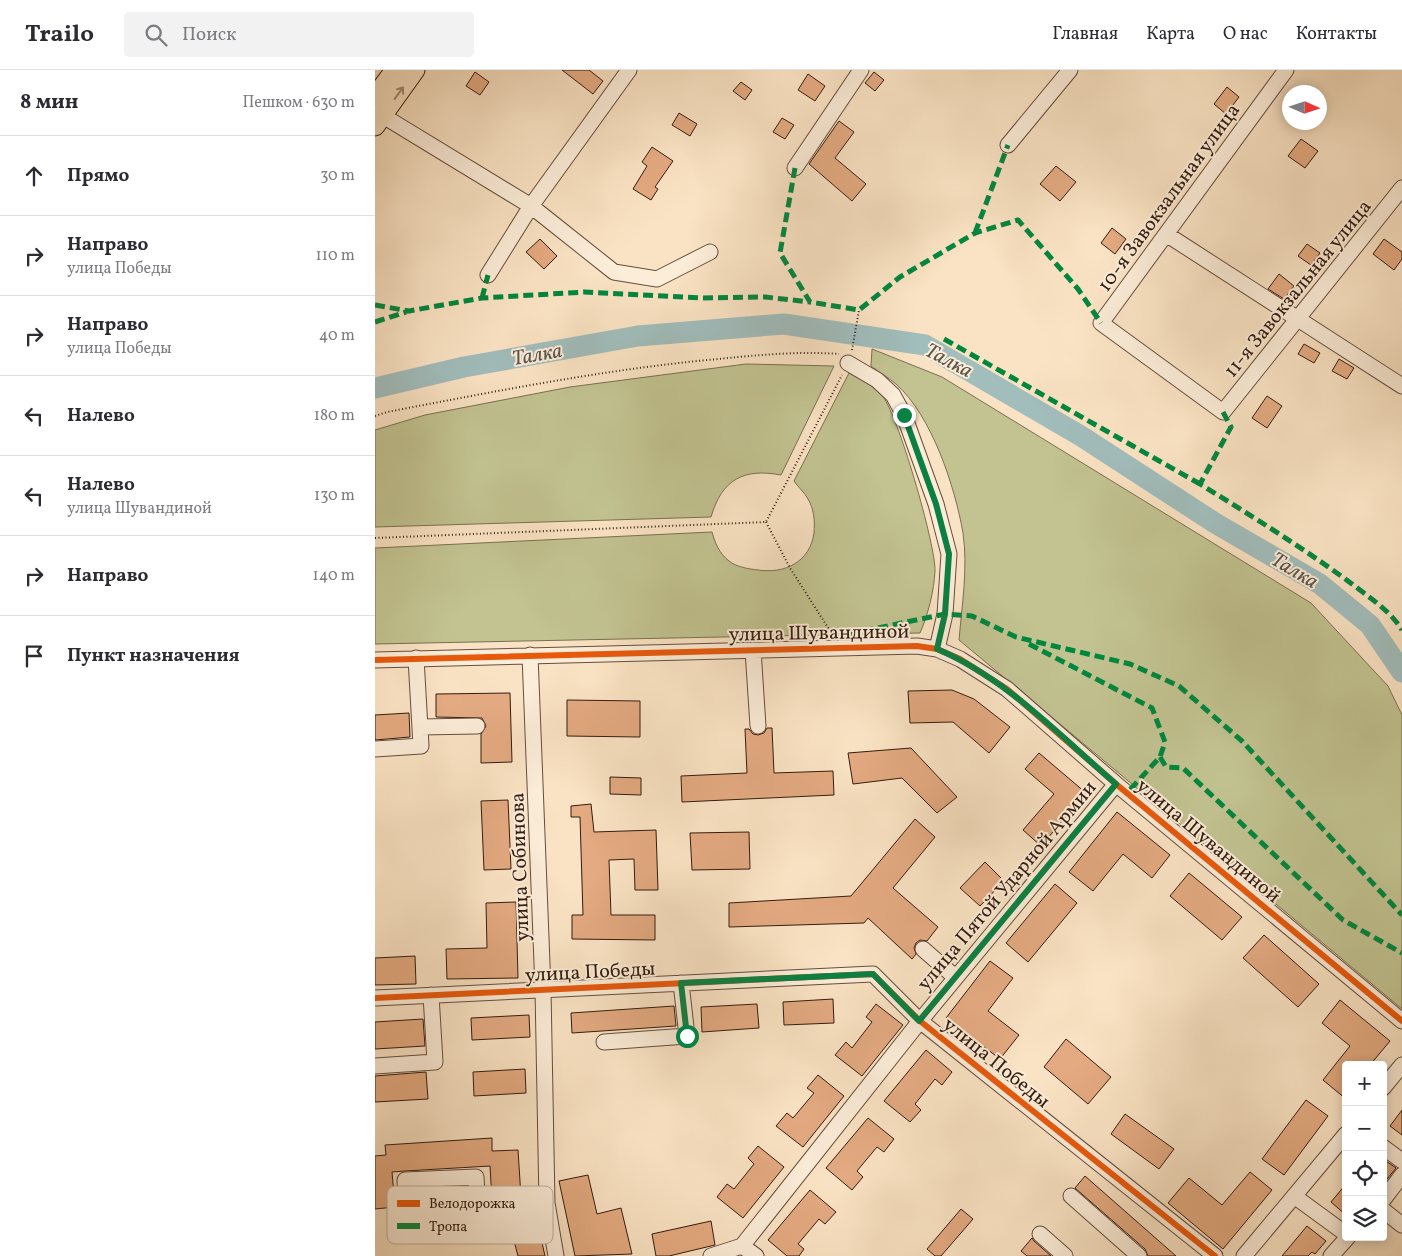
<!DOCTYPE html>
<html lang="ru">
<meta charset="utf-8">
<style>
:root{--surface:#fff;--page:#f2f2f3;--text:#2b2b33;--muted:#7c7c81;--line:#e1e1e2}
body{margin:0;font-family:Vollkorn,serif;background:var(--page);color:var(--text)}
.controls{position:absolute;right:15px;bottom:15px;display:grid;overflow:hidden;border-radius:5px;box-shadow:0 2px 12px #0003}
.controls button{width:45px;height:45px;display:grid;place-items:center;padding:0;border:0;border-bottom:1px solid var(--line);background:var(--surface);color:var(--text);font:25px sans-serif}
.compass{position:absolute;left:907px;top:15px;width:45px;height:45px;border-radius:50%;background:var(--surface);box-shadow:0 2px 12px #0003;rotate:93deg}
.stop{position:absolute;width:15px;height:15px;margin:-11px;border:4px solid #0b8043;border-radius:50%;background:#fff}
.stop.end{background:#0b8043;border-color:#fff;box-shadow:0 1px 5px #0008}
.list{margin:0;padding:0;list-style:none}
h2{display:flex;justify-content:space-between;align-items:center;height:65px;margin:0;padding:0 20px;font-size:21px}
h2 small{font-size:16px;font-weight:400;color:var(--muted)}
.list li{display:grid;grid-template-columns:32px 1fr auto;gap:15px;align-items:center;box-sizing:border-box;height:80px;padding:0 20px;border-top:1px solid var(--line)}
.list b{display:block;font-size:19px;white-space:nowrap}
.list p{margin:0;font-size:16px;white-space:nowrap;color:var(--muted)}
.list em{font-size:16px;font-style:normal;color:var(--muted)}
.icon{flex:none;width:28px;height:28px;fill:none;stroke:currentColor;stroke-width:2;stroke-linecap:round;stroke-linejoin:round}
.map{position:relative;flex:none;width:1027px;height:1186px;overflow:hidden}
header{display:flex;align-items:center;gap:30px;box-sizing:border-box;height:70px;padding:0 25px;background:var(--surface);border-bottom:1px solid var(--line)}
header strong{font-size:24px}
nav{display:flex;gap:28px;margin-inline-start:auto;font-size:18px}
.search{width:350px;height:45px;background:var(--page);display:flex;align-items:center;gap:12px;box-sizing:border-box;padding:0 18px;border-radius:5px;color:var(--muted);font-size:19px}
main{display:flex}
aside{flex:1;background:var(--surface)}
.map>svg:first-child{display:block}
</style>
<header>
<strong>Trailo</strong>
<div class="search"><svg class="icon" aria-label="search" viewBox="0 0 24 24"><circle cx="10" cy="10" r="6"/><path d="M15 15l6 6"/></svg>Поиск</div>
<nav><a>Главная</a><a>Карта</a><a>О нас</a><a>Контакты</a></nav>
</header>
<main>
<aside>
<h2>8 мин<small>Пешком · 630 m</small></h2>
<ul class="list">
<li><svg class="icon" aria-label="ahead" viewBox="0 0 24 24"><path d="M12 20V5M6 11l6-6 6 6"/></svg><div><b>Прямо</b></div><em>30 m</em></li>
<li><svg class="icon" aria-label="right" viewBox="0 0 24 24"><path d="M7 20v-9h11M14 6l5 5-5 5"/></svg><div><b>Направо</b><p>улица Победы</p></div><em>110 m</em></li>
<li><svg class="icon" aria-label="right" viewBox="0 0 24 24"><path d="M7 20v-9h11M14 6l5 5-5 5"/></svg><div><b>Направо</b><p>улица Победы</p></div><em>40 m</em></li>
<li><svg class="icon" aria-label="left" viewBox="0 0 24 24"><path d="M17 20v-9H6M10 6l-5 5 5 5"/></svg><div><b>Налево</b></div><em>180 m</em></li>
<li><svg class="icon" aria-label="left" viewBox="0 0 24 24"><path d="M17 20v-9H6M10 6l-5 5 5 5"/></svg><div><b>Налево</b><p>улица Шувандиной</p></div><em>130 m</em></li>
<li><svg class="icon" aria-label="right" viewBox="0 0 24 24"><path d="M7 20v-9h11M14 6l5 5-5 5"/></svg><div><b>Направо</b></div><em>140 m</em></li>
<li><svg class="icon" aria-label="arrive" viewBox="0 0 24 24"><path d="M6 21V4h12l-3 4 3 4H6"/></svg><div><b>Пункт назначения</b></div></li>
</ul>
</aside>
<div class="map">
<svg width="1027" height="1186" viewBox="0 0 1027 1186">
<rect width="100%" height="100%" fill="#fae3c4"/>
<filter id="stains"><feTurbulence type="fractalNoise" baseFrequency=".004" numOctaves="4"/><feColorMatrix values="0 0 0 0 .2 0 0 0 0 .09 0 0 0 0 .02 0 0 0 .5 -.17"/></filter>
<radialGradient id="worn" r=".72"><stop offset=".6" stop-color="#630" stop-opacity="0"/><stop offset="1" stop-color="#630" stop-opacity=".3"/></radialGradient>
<path fill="#c2c391" stroke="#7a7050" d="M497 279 567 307 936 533 1013 616 1027 645V939L584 570C587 535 593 498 588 463 580 417 557 346 521 314 514 308 504 302 496 296Z
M371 294 459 296 406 405C369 398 347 409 336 447L0 457V360L50 345 195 317Z
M474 303C484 309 497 315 506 324 522 340 561 476 560 501 559 521 553 545 545 563L0 574V478L337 462C340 473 344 483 354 491 361 497 374 499 383 500 410 504 435 492 439 463 440 451 439 439 433 429 430 423 423 417 419 411Z"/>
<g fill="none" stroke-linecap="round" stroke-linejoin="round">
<path stroke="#a1bdbc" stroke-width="21" d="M0 318 89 297 263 266 409 254 550 275 706 366 840 453 945 514 995 555 1027 602"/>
</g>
<path fill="#e4aa81" stroke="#331c10" d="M187 0H214L228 11 218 24Z
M100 2 114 12 105 25 91 16Z
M499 2 509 10 500 21 490 13Z
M433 4 450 16 440 31 423 20Z
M366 12 377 20 370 30 358 21Z
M852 17 864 27 851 44 839 34Z
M304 43 322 54 315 66 297 55Z
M407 48 419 55 410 69 398 62Z
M464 51 479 62 460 88 491 114 477 131 434 94Z
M926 69 943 81 930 98 913 86Z
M277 77 298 91 280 117 283 119 276 130 258 119 272 96 267 92Z
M681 96 701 112 685 131 665 114Z
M737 158 751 169 740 184 726 173Z
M165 169 182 186 169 199 151 182Z
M1009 169 1027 182V189L1019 200 998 184Z
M932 174 945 183 936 195 923 186Z
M904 204 919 216 909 229 893 219Z
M929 274 945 283 939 293 923 284Z
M964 289 979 298 972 309 957 301Z
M892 326 907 336 892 358 877 348Z
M577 620 599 629 635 657 614 683 578 652 535 653 533 621Z
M135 623 137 692 106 693V664L111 656 107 648 61 647V624Z
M192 630 265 631V667L192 666Z
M34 643 35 667 0 670V645Z
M392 658H397L399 703 458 701 459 725 307 732 306 706 372 703 370 659H374L378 664 383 665 389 663Z
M536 678 582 727 562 743 527 708 478 714 473 683Z
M664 683 711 723 666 776 648 760 679 724 650 699Z
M235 707 266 708V725L235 724Z
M133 730 136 799 109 800 106 731Z
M216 734 219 762 281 760 283 820H260L259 789 234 790 236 845H280V870L197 869V845H208L205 747H196V736Z
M742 742 795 785 777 808 748 784 718 821 694 802Z
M540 749 560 767 518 818 563 857 552 871 545 870 541 873 539 878 541 884 537 889 493 848 489 853 354 857V833L476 826Z
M374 762 375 799 317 800 315 763Z
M610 792 629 811 605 836 585 818Z
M814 803 867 847 847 870 795 826Z
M680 814 702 833 653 892 631 873Z
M141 832 143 908 72 909 71 879 112 878 111 833Z
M889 865 944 914 923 937 868 888Z
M40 886 41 914 0 915V888Z
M615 891 638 908 613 941 644 965 625 989 571 948Z
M458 929 459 953 409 955 408 932Z
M965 930 1015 971 995 995H971V1029L948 1010 975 976 947 953Z
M382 934 384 958 327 962 326 937Z
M501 934 528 955 487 1006 460 985 471 972 477 978 497 952 491 947Z
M299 936 301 956 197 963 196 943Z
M154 945 155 967 97 970 96 948Z
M48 949 50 976 0 979V952Z
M691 969 736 1007 713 1034 669 997Z
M551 980 577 1002 567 1015 560 1009 540 1034 546 1040 535 1052 509 1031Z
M150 999 151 1023 99 1026 98 1002Z
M51 1002 53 1029 0 1032V1006Z
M443 1005 469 1026 428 1077 401 1056 412 1043 418 1048 439 1023 432 1018Z
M931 1030 953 1046 909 1105 887 1089Z
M1027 1040V1065L1015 1056Z
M750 1044 799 1079 784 1099 736 1064Z
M493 1048 519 1069 509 1082 502 1077 482 1101 488 1107 477 1120 451 1098Z
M117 1068V1081L143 1080 146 1127 117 1131 115 1096 30 1101 17 1102 20 1137 0 1139V1086L11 1085 10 1075Z
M383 1076 409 1097 368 1148 342 1127 352 1114 359 1119 379 1094 373 1088Z
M1008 1089 1021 1098 1008 1114Z
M875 1102 897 1120 848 1179 793 1133 814 1108 847 1135Z
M213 1105 222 1144 246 1138 257 1184 200 1186 184 1111Z
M710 1106 801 1186H773L770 1179 700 1118Z
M971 1114V1145L956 1132Z
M435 1120 461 1142 450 1154 444 1149 423 1174 429 1179 424 1186H412L393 1170Z
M586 1139 598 1149 566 1186H560L552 1179Z
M162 1151 170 1186H143L139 1171 132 1173 129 1158Z
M336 1151 340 1175 294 1186H281L277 1164Z
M932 1156 951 1171 940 1184 937 1182 933 1186H907Z
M657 1168 659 1171 676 1186H652L646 1181Z"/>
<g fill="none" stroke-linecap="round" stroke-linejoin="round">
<g stroke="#654e3d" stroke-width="17">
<path id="minor" d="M911 0 726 253 848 342 1027 118
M0 41 156 136 239 202 282 209 335 182
M633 75 695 0
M420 98 486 0
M791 164 1027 316
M113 205 156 136 254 0
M473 293 502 310 518 325 529 345 561 434 574 484 570 544 562 579
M378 580 383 656
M155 585 168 919 172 1133 181 1186
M0 590 542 576 562 579 585 589 632 619 741 714 1027 951
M45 657 102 656
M0 679 46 676 41 588
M548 879 580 907
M0 928 498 904 545 951 840 1186
M229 972 312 966 306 913
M0 996 60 992 56 925
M1008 1018 1027 995
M1008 1077 1027 1091
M696 1126 764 1186
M919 1126 971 1164
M1008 1130 1027 1105
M31 1137 30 1110 101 1107 103 1142 172 1133
M1008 1140 1027 1155
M665 1164 690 1186
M367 1176 381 1186
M336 1186 367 1176 545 951 741 714
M869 1186 971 1064
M956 1186 973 1167"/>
</g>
<g stroke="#331c10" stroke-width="21">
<path id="major" d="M0 27 20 0
M0 56 40 0"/>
</g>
<path stroke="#331c10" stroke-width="2" stroke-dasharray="1 2.5" stroke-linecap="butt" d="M477 280 484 240
M0 346 12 342C122 321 232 299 343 289 383 285 424 281 464 284
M391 452 415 498 457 564
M0 468 391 452 467 305"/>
<use href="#minor" stroke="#fcedd9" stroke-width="15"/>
<use href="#major" stroke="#fae3c4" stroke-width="19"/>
<path stroke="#00873e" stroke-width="5" stroke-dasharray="10 5" stroke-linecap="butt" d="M420 98 405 183 435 232 484 240 525 207 600 163 643 150 703 219 726 253
M600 163 633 75
M107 228 113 205
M0 235 34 241 107 228 210 222 327 228 390 227 435 232
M0 252 31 242
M569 269 825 414
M848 342 856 357 825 414C875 445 925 476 973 511 991 525 1015 540 1027 560
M459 567 570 544 597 546 641 567 755 594 804 616 867 671 1027 845
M654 574 777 638 790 672 785 687 752 723
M785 687 791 697 808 698 968 850 1027 883"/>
<g stroke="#fcedd9" stroke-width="9">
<path id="cycleway" d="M0 590 542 576 562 579 585 589 632 619 741 714 1027 951
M0 928 498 904 545 951 840 1186"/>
</g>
<use href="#cycleway" stroke="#e8590c" stroke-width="6"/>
</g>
<defs><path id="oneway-shaft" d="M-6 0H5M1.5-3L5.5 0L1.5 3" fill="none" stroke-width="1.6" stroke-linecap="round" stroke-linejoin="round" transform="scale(1.25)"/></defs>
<use stroke="#a08973" href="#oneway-shaft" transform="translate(24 23) rotate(-54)"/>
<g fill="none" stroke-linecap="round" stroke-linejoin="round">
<path stroke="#0b8043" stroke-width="6" d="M312 966 306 913 498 904 544 951 741 714C685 666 631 608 562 579L570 544 574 484 561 434 529 345"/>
</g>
<g text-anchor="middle" stroke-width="4" stroke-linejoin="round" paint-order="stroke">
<g font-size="20" fill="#331c10" stroke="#fcedd9">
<text transform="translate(793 127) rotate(-54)" y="7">10-я Завокзальная улица</text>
<text transform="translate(922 218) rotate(-51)" y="7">11-я Завокзальная улица</text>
<text transform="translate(444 562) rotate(-1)" y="7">улица Шувандиной</text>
<text transform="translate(834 770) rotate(40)" y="7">улица Шувандиной</text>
<text transform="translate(144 797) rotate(-92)" y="7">улица Собинова</text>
<text transform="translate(631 815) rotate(-50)" y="7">улица Пятой Ударной Армии</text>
<text transform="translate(215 901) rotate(-3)" y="7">улица Победы</text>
<text transform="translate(622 992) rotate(39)" y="7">улица Победы</text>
</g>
<g font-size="21" font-style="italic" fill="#5a544c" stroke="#fcedd9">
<text transform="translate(162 284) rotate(-10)" y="7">Талка</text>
<text transform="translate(574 290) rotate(28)" y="7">Талка</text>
<text transform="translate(920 500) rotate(31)" y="7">Талка</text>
</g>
</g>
<rect x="12" y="1116" width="166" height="58" rx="8" fill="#fcedd9" stroke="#c0ae9d" stroke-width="1"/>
<rect x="22" y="1130" width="23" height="7" fill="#e8590c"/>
<rect x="22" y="1153" width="23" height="6" fill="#00873e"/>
<g font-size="14" fill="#331c10">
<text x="54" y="1138">Велодорожка</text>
<text x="54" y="1161">Тропа</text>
</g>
<rect width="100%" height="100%" filter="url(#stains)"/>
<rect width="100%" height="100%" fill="url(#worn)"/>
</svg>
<div class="controls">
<button>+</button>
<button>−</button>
<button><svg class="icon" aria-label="locate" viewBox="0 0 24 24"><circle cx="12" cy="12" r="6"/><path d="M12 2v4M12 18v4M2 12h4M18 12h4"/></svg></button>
<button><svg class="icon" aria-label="layers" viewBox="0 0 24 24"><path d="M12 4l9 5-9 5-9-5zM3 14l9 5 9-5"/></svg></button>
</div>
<svg class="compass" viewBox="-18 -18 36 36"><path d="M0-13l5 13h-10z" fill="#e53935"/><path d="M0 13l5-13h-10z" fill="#7c7c81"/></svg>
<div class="stop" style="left:312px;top:966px"></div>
<div class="stop end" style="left:529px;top:345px"></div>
</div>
</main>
